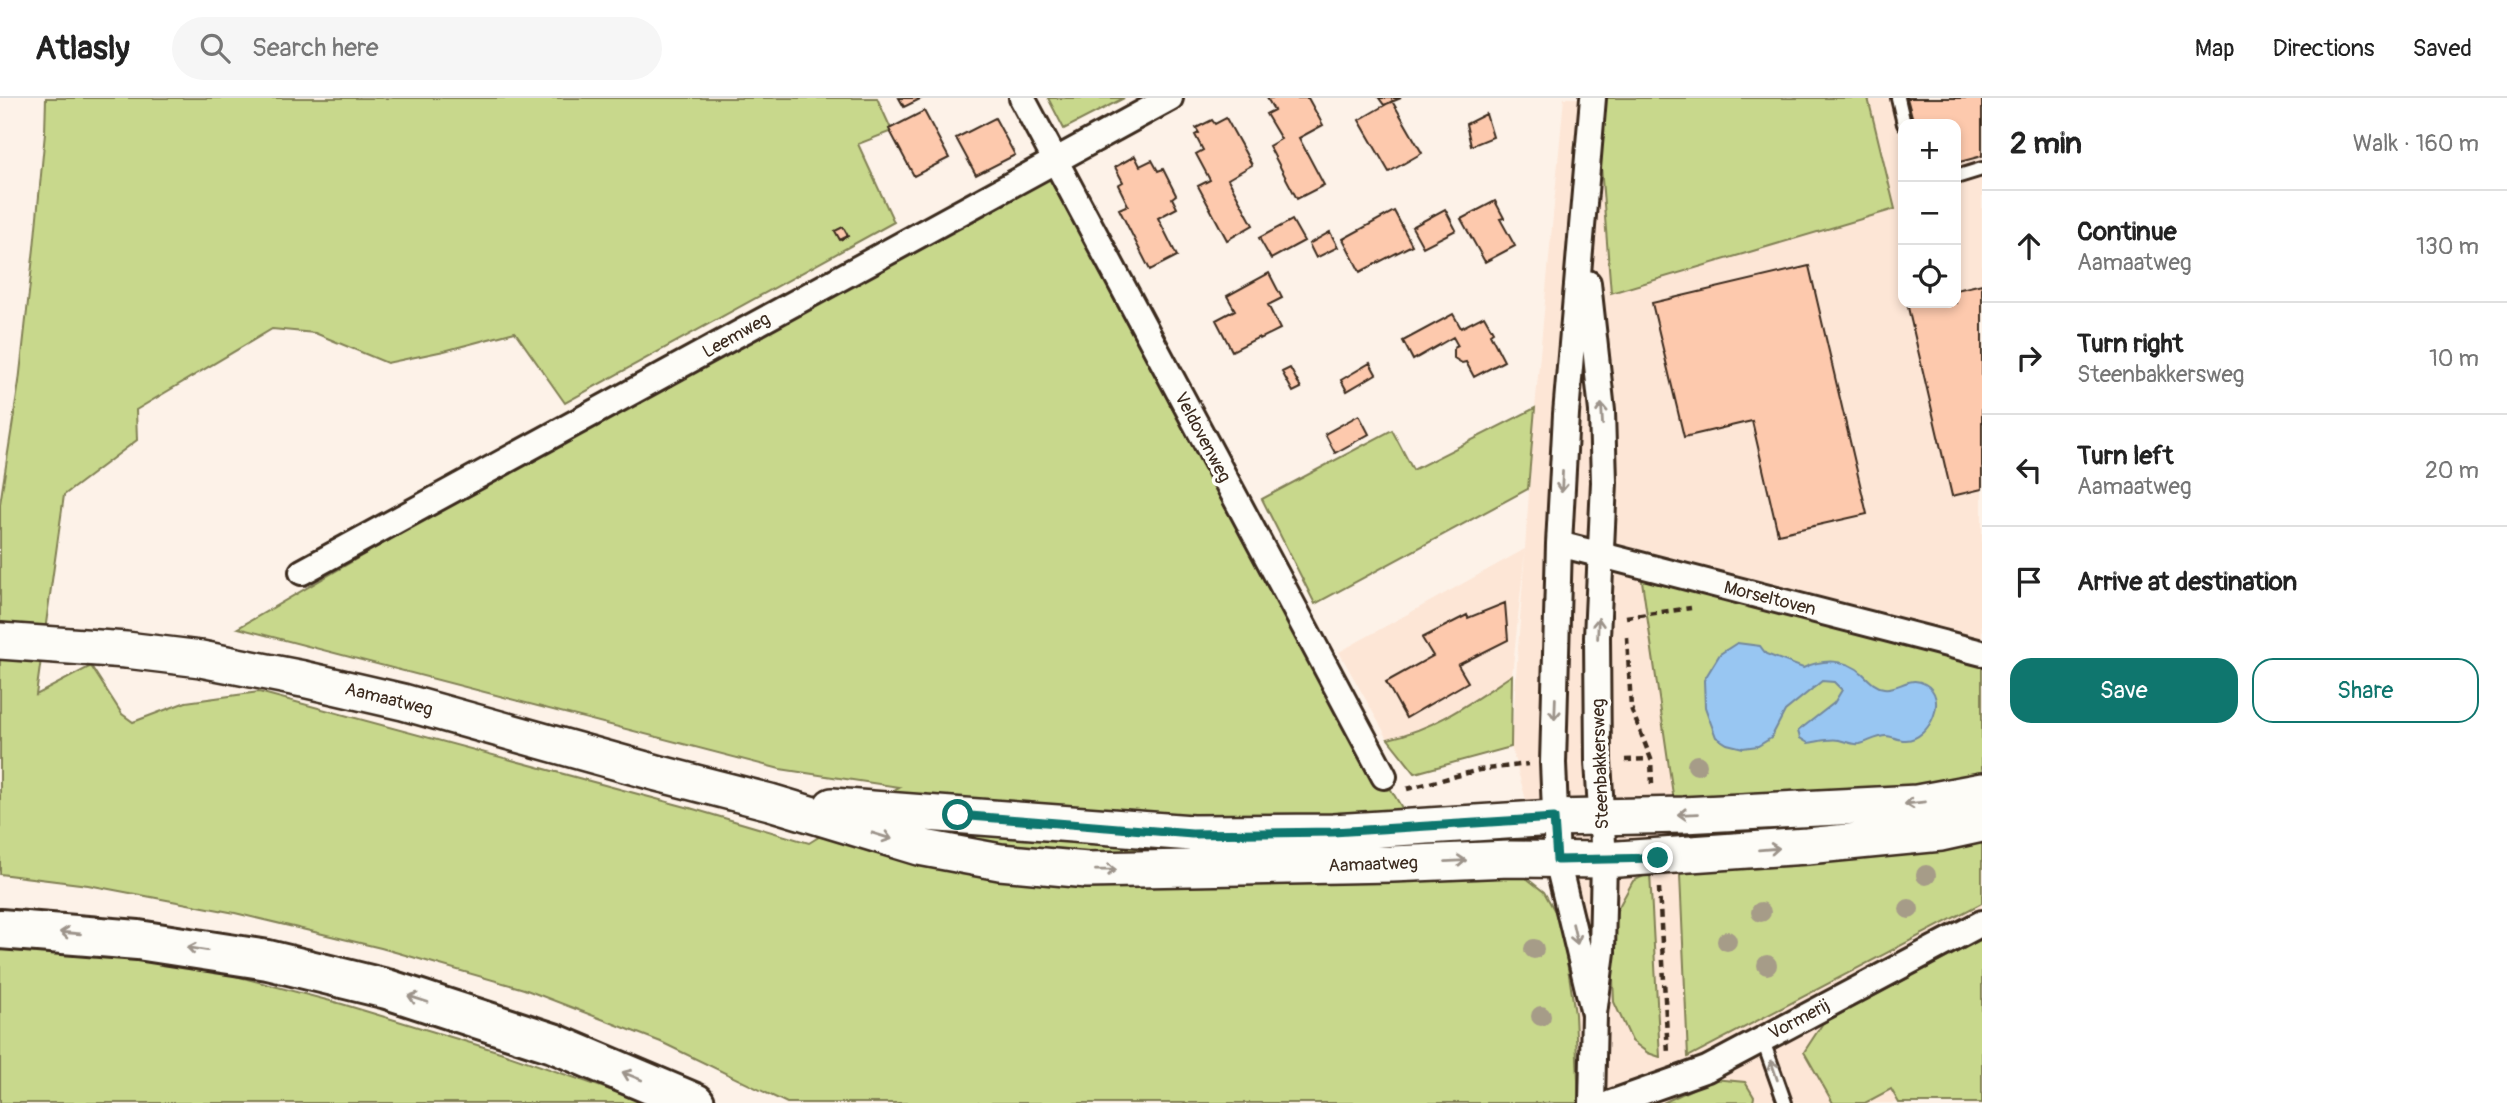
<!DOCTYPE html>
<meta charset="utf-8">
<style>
:root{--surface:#fff;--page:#f6f6f6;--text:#222;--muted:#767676;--line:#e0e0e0;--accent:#0f766e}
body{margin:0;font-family:Pangolin,sans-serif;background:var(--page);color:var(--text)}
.controls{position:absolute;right:21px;top:21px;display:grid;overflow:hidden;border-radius:14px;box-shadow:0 4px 10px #0003}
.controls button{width:63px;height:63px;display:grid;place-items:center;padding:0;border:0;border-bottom:2px solid var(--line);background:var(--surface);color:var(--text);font:35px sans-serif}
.stop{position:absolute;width:21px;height:21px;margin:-16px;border:5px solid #0f766e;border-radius:50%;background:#fff}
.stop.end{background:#0f766e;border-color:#fff;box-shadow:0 2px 7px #0008}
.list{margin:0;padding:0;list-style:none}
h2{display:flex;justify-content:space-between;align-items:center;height:91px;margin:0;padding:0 28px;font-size:30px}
h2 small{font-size:23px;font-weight:400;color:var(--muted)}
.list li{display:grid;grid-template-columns:46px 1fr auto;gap:21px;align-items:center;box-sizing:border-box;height:112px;padding:0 28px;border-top:2px solid var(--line)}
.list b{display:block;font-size:26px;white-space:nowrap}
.list p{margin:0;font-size:23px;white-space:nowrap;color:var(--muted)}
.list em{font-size:23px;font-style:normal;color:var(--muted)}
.actions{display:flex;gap:14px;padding:21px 28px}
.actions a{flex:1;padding:16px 0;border:2px solid var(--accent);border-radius:21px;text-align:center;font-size:24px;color:var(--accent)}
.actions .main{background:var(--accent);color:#fff}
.icon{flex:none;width:38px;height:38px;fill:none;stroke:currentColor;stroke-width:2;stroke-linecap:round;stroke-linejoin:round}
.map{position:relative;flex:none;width:1982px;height:1005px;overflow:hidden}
header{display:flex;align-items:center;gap:42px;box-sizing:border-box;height:98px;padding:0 35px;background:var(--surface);border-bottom:2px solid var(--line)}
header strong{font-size:33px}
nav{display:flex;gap:38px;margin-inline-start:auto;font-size:24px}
.search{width:490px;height:63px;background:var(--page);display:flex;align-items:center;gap:18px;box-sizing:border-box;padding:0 24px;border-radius:38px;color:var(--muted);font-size:26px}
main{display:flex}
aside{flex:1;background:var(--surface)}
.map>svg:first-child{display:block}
</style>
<header>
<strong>Atlasly</strong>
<div class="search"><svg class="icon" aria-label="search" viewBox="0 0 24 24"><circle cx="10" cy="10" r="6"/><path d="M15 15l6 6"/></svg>Search here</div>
<nav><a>Map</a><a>Directions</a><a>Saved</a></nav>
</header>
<main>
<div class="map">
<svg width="1982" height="1005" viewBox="0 0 1982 1005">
<rect width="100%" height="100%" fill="#fdf2e8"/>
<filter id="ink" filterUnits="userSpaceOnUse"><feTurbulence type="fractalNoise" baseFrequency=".0143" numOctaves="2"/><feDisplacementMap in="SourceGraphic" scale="14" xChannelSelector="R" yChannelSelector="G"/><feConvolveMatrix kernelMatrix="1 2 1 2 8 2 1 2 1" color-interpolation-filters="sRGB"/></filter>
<g filter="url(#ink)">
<path fill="#fde6d6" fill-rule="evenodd" d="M1564 0H1982V1005H1579L1575 916 1561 824 1511 649 1525 453 1512 577 1452 616 1413 636 1388 641 1339 554 1525 451 1535 310ZM1903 26H1956V205H1903Z"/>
<path fill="#c8d88c" stroke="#828155" stroke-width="2" d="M46 0H877L892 33 858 46 894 124 565 305 515 234 444 253 387 265 315 235 272 231 136 312 137 342 64 397 36 597 91 568 122 616 133 624 186 604 259 594 690 710 809 745 899 689 780 671 238 530 514 369 1047 76 1266 486 1444 779 1495 776 1525 779 1544 794 1561 824 1575 916 1579 1005H787L661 944 524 891 381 850 235 815 88 787 0 776V406L19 284 34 150 45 35Z
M1048 0H1124L1064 31Z
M1603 0H1868L1895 111 1611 195 1599 43Z
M1535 310 1528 391 1315 506 1262 401 1392 332 1413 372Z
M1641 476 1982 568V805L1688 959 1678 731Z
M1512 577 1511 649 1415 675 1388 641C1435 631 1473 603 1512 577Z
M1650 775 1660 959 1648 955 1632 943 1614 904 1612 857 1616 814 1633 783Z
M1982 841V1005H1899L1891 991 1865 1005H1833L1804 954 1823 925Z
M0 850 160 858 342 906 497 953 648 1005H0Z
M1713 981 1745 984 1754 999 1753 1004 1663 1005Z"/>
<path fill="#98c6f2" stroke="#73889d" stroke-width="2" d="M1737 545 1760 548 1766 556 1803 570C1822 561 1847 560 1863 576 1869 582 1875 589 1884 590 1899 592 1909 577 1925 586 1949 599 1930 641 1906 642 1900 643 1892 638 1886 638 1877 638 1868 644 1860 646 1852 647 1847 644 1839 642 1830 640 1817 644 1808 645L1800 640 1798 633 1834 605 1842 592 1834 584 1822 583 1785 613 1771 640 1758 648 1743 650 1727 646 1716 639 1710 623 1705 609 1704 582 1720 556Z"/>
<path fill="#fdc9ad" stroke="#3b2a1e" stroke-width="2" d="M899 0H922L904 9Z
M1267 0H1308L1323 27 1299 40 1324 87 1297 101 1269 48 1281 41 1266 16 1274 12Z
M1379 0H1401L1384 7Z
M1907 0H1982V58L1956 65V26H1914Z
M1392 3 1422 55 1389 74 1359 22Z
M924 13 949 60 914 78 889 31Z
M1486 16 1493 39 1471 48 1466 26Z
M995 20 1015 57 976 77 956 40Z
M1226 20 1252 67 1228 81 1253 127 1227 142 1198 88 1210 82 1196 56 1203 52 1195 37 1199 35 1196 30 1212 22 1215 26Z
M1135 58 1140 68 1152 62 1158 73 1163 71 1176 97 1172 100 1177 110 1158 120 1177 158 1150 172 1119 111 1128 107 1118 87 1123 84 1115 69Z
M1495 103 1504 120 1500 121 1515 148 1485 164 1461 121Z
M1445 111 1456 132 1423 149 1412 129Z
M1394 113 1412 147 1360 174 1343 141Z
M1292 122 1304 143 1271 161 1259 140Z
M843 129 848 138 840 142 835 133Z
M1330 134 1338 149 1316 160 1309 146Z
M1809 168 1867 416 1778 436 1752 323 1684 339 1652 205Z
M1269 175 1282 200 1268 207 1280 231 1260 241 1259 239 1232 253 1216 222 1235 212 1227 198Z
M1982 186V391L1952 398 1907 205H1956V192Z
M1453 216 1461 230 1484 218 1493 234 1490 236 1504 263 1474 279 1466 264 1462 265 1454 260V250L1458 248 1453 239 1413 262 1403 243Z
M1370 265 1376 276 1347 293 1341 282Z
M1290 270 1301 290 1293 294 1282 274Z
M1359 317 1369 336 1335 355 1325 336Z
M1505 505 1508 542 1458 567 1468 584 1406 620 1386 584 1433 558 1422 540 1467 517 1468 520Z"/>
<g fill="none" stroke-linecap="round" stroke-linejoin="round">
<g stroke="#3b2a1e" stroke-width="18">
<path id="lane" d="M1898 0 1904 26
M1956 79 1982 71
M1762 940 1785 1005"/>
</g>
<g stroke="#3b2a1e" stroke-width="30">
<path id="street" d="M1022 0 1384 678
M1593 0 1566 316 1559 446 1553 665 1557 762 1594 916
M1588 185 1602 313 1604 384 1597 539 1598 663 1604 762 1602 854 1594 916 1592 1005
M1559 446 1982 555
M302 474 1170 0
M1611 1005 1707 971 1982 825"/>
</g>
<g stroke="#3b2a1e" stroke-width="40">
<path id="secondary" d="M0 543 126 552 201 561 303 581 403 604 657 675 770 704 919 749 1000 764 1087 772 1392 766 1509 761 1604 762 1807 748 1941 735 1982 726
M832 708 1192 735 1333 734 1554 720 1683 717 1917 705 1982 693"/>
</g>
<g stroke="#3b2a1e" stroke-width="44">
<path id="highway" d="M0 831 138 842 268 862 387 891 553 945 695 1005"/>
</g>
<path stroke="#3b2a1e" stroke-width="4.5" stroke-dasharray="7 5" stroke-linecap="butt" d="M1626 519 1691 510
M1627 539 1631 610 1651 661 1652 687
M1625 662 1651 661
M1407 691 1479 672 1528 666
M1659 790 1668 956"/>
<use href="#lane" stroke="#fdfcf7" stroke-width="12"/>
<use href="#street" stroke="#fdfcf7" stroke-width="24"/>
<use href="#secondary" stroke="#fdfcf7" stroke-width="35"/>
<use href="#highway" stroke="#fdfcf7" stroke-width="38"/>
</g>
<g fill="#a69c88">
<circle cx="1697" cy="667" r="10"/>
<circle cx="1926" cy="777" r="10"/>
<circle cx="1909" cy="811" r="10"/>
<circle cx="1761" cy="814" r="10"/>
<circle cx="1727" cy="843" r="10"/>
<circle cx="1534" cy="851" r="10"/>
<circle cx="1767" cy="867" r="10"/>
<circle cx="1541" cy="918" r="10"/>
</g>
<defs><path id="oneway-shaft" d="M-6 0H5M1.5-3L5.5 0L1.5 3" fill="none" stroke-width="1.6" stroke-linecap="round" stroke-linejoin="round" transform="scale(1.75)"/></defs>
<g stroke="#9c938a">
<use href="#oneway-shaft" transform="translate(1602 316) rotate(-93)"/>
<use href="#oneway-shaft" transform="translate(1562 384) rotate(93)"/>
<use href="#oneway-shaft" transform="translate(1598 530) rotate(-88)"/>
<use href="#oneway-shaft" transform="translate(1555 611) rotate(92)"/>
<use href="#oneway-shaft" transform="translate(1915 705) rotate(174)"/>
<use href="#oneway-shaft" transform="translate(1688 716) rotate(178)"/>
<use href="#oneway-shaft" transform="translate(882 738) rotate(17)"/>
<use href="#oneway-shaft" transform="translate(1769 751) rotate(-5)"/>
<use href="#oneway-shaft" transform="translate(1456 763) rotate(-3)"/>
<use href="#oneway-shaft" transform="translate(1106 772) rotate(-1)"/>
<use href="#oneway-shaft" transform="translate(70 835) rotate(-175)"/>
<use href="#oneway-shaft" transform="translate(1575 836) rotate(77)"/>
<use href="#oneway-shaft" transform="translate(197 851) rotate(-171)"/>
<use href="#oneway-shaft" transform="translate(418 901) rotate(-162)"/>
<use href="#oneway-shaft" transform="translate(1774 972) rotate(-109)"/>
<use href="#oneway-shaft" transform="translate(632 978) rotate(-158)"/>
</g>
</g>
<g fill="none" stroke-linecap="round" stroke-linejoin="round" filter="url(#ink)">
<path stroke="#0f766e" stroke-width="9" d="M958 717 1192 736 1333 734 1554 720 1557 762 1658 760"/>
</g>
<g text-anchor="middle" stroke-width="7" stroke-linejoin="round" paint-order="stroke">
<g font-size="18" fill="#3b2a1e" stroke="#fdfcf7">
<text transform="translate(736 237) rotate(-29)" y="6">Leemweg</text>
<text transform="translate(1203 339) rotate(62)" y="6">Veldovenweg</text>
<text transform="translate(1770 500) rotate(14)" y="6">Morseltoven</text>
<text transform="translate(389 601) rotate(14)" y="6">Aamaatweg</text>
<text transform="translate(1600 666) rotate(-92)" y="6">Steenbakkersweg</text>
<text transform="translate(1373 766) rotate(-2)" y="6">Aamaatweg</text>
<text transform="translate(1799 921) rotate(-28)" y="6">Vormerij</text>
</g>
</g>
</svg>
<div class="controls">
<button>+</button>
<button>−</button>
<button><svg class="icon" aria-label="locate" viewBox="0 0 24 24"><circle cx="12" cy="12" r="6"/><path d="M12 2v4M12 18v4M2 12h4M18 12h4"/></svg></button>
</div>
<div class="stop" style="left:958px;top:717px"></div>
<div class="stop end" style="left:1658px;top:760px"></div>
</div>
<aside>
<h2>2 min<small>Walk · 160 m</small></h2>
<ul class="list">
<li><svg class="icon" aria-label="ahead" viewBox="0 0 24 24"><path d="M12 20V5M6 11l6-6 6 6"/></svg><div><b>Continue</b><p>Aamaatweg</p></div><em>130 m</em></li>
<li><svg class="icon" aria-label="right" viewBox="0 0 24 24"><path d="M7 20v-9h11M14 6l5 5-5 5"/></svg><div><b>Turn right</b><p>Steenbakkersweg</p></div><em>10 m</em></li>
<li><svg class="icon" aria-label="left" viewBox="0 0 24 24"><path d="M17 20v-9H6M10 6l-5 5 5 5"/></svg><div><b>Turn left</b><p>Aamaatweg</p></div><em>20 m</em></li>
<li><svg class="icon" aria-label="arrive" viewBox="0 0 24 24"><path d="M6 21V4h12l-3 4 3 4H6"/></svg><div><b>Arrive at destination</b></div></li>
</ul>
<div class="actions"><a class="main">Save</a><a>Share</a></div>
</aside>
</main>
